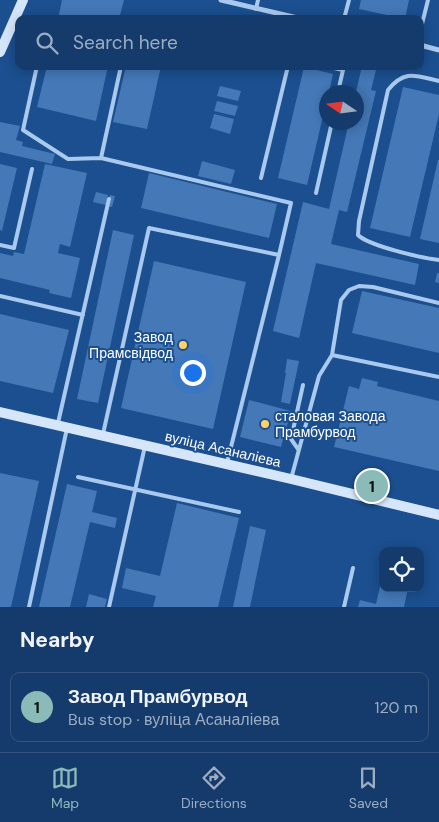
<!DOCTYPE html>
<meta charset="utf-8">
<style>
:root{--surface:#143b6b;--page:#214673;--text:#f1f3f6;--muted:#9dadc1;--line:#33557e;--accent:#8bbbb9}
body{margin:0;font-family:"DM Sans",sans-serif;background:var(--page);color:var(--text)}
.controls{position:absolute;right:15px;bottom:15px;display:grid;overflow:hidden;border-radius:10px;box-shadow:0 2px 12px #0003}
.controls button{width:45px;height:45px;display:grid;place-items:center;padding:0;border:0;border-bottom:1px solid var(--line);background:var(--surface);color:var(--text);font:25px sans-serif}
.compass{position:absolute;left:319px;top:85px;width:45px;height:45px;border-radius:50%;background:var(--surface);box-shadow:0 2px 12px #0003;rotate:283deg}
.you{position:absolute;left:192px;top:372px;width:18px;height:18px;margin:-12px;border:4px solid #fff;border-radius:50%;background:#1a73e8;box-shadow:0 0 0 8px #1a73e833}
.badge{display:grid;place-items:center;width:32px;height:32px;border-radius:50%;background:var(--accent);color:#111;font-size:16px;font-weight:700}
.pin{position:absolute;translate:-50% -50%;border:2px solid #fff;box-shadow:0 1px 5px #0006}
.list{margin:0;padding:0;list-style:none}
h2{display:flex;justify-content:space-between;align-items:center;height:65px;margin:0;padding:0 20px;font-size:21px}
h2 small{font-size:16px;font-weight:400;color:var(--muted)}
.list li{display:grid;grid-template-columns:32px 1fr auto;gap:15px;align-items:center;box-sizing:border-box;height:70px;margin:0 10px 10px;padding:0 10px;border:1px solid var(--line);border-radius:10px}
.list b{display:block;font-size:19px;white-space:nowrap}
.list p{margin:0;font-size:16px;white-space:nowrap;color:var(--muted)}
.list em{font-size:16px;font-style:normal;color:var(--muted)}
.icon{flex:none;width:28px;height:28px;fill:none;stroke:currentColor;stroke-width:2;stroke-linecap:round;stroke-linejoin:round}
.map{position:relative;flex:none;width:439px;height:607px;overflow:hidden}
.search{position:absolute;background:var(--surface);box-shadow:0 2px 12px #0003;left:15px;right:15px;top:15px;height:55px;display:flex;align-items:center;gap:12px;box-sizing:border-box;padding:0 18px;border-radius:10px;color:var(--muted);font-size:19px}
.sheet{height:145px;background:var(--surface)}
nav{display:flex;justify-content:space-around;align-items:center;box-sizing:border-box;height:70px;border-top:1px solid var(--line);background:var(--surface);font-size:14px;color:var(--muted)}
nav a{display:grid;justify-items:center;gap:2px}
nav .on{color:var(--accent)}
.map>svg:first-child{display:block}
</style>
<div class="map">
<svg width="439" height="607" viewBox="0 0 439 607">
<rect width="100%" height="100%" fill="#1b4f8f"/>
<path fill="#4478b7" d="M62 0H124L119 19H58Z
M361 0H409L405 19 359 9Z
M47 66H108L96 121 37 107Z
M126 66H161L147 129 113 122Z
M362 66H377L371 90 376 91 347 212 339 210 331 244 419 264 415 285 316 263 299 338 273 331 303 202 329 209 349 122H356V92Z
M304 67 333 74 329 92H326V103L307 185 278 178Z
M220 86 241 91 238 101 217 96Z
M403 87 439 95V114L410 237 370 228Z
M217 101 238 106 235 116 214 111Z
M214 114 234 119 230 134 210 128Z
M0 122 20 126 16 140 23 142 22 146 55 154 52 164 0 152Z
M438 160H439V243L420 239Z
M202 161 235 170 231 184 198 176Z
M0 164 17 168 2 231 0 230Z
M45 164 87 173 70 247 60 244 58 253 80 258 71 298 49 293 50 290 0 278V253L13 256 14 252 24 254Z
M149 173 277 204 269 238 141 208Z
M96 192 108 195 106 205 93 202Z
M110 195 115 196 112 207 107 206Z
M113 230 134 235 98 403 77 399Z
M154 261 246 282 213 429 121 408Z
M437 273H439V283L435 282Z
M362 291 439 308V353L352 333Z
M0 314 69 330 53 393 0 381Z
M287 359 299 361 290 404 281 402 286 373H285Z
M362 378 378 382 377 386 439 401V471L334 447 349 386 359 389Z
M249 400 291 411 281 447 240 437Z
M0 473 39 481 11 607H0Z
M67 484 97 491 92 512 117 518 115 528 90 522 70 607H39Z
M177 503 239 518 218 607H153L156 596 122 588 126 568 160 576Z
M250 526 266 530 250 607H233Z
M382 578 383 588H408L404 607H358L360 600 376 604Z
M89 594 107 599 105 607H86Z"/>
<g fill="none" stroke-linecap="round" stroke-linejoin="round">
<path stroke="#a9c9ee" stroke-width="4" d="M256 9 258 0
M344 19 349 0
M420 32 428 0
M37 66 23 130 68 159 101 158
M121 66 101 158 291 203 279 255
M325 66 343 70 338 92
M439 81C416 76 405 69 388 90L359 221 358 235C369 246 422 258 439 260
M261 178 288 66
M316 193 332 122
M0 245 14 248 32 169
M0 296 83 315
M332 355 439 377
M58 423 109 199
M103 434 149 228 279 255 227 463
M298 449 291 439 303 385
M78 477 239 512
M291 479 319 376 332 355 341 300 349 290 359 286 373 287 439 303
M29 607 67 428
M109 607 145 446
M344 607 353 568"/>
<path stroke="#a9c9ee" stroke-width="5" d="M221 0 302 19
M420 45 439 50"/>
<path stroke="#d6e6fa" stroke-width="10" d="M0 52 23 0
M0 412 291 479 439 515"/>
</g>
<g fill="#ffd166" stroke="#1b4f8f" stroke-width="2">
<circle cx="183" cy="345" r="5"/>
<circle cx="265" cy="424" r="5"/>
</g>
<g text-anchor="middle" stroke-width="4" stroke-linejoin="round" paint-order="stroke">
<g font-size="14" fill="#fff" stroke="#1b4f8f" text-anchor="end">
<text x="173" y="342">Завод<tspan x="173" dy="16">Прамсвідвод</tspan></text>
<text x="275" y="421" text-anchor="start">сталовая Завода<tspan x="275" dy="16">Прамбурвод</tspan></text>
</g>
<g font-size="14" fill="#fff" stroke="#1b4f8f">
<text transform="translate(223 449) rotate(13)" y="5">вуліца Асаналіева</text>
</g>
</g>
</svg>
<div class="controls">
<button><svg class="icon" aria-label="locate" viewBox="0 0 24 24"><circle cx="12" cy="12" r="6"/><path d="M12 2v4M12 18v4M2 12h4M18 12h4"/></svg></button>
</div>
<svg class="compass" viewBox="-18 -18 36 36"><path d="M0-13l5 13h-10z" fill="#e53935"/><path d="M0 13l5-13h-10z" fill="#9dadc1"/></svg>
<div class="you"></div>
<div class="pin badge" style="left:372px;top:486px">1</div>
<div class="search"><svg class="icon" aria-label="search" viewBox="0 0 24 24"><circle cx="10" cy="10" r="6"/><path d="M15 15l6 6"/></svg>Search here</div>
</div>
<section class="sheet">
<h2>Nearby<small></small></h2>
<ul class="list">
<li><span class="badge">1</span><div><b>Завод Прамбурвод</b><p>Bus stop · вуліца Асаналіева</p></div><em>120 m</em></li>
</ul>
</section>
<nav>
<a class="on"><svg class="icon" aria-label="map" viewBox="0 0 24 24"><path d="M3 6l6-2 6 2 6-2v14l-6 2-6-2-6 2zM9 4v14M15 6v14"/></svg>Map</a>
<a><svg class="icon" aria-label="directions" viewBox="0 0 24 24"><path d="M12 3l9 9-9 9-9-9zM9 14v-3h6M13 9l2 2-2 2"/></svg>Directions</a>
<a><svg class="icon" aria-label="saved" viewBox="0 0 24 24"><path d="M7 4h10v16l-5-4-5 4z"/></svg>Saved</a>
</nav>
